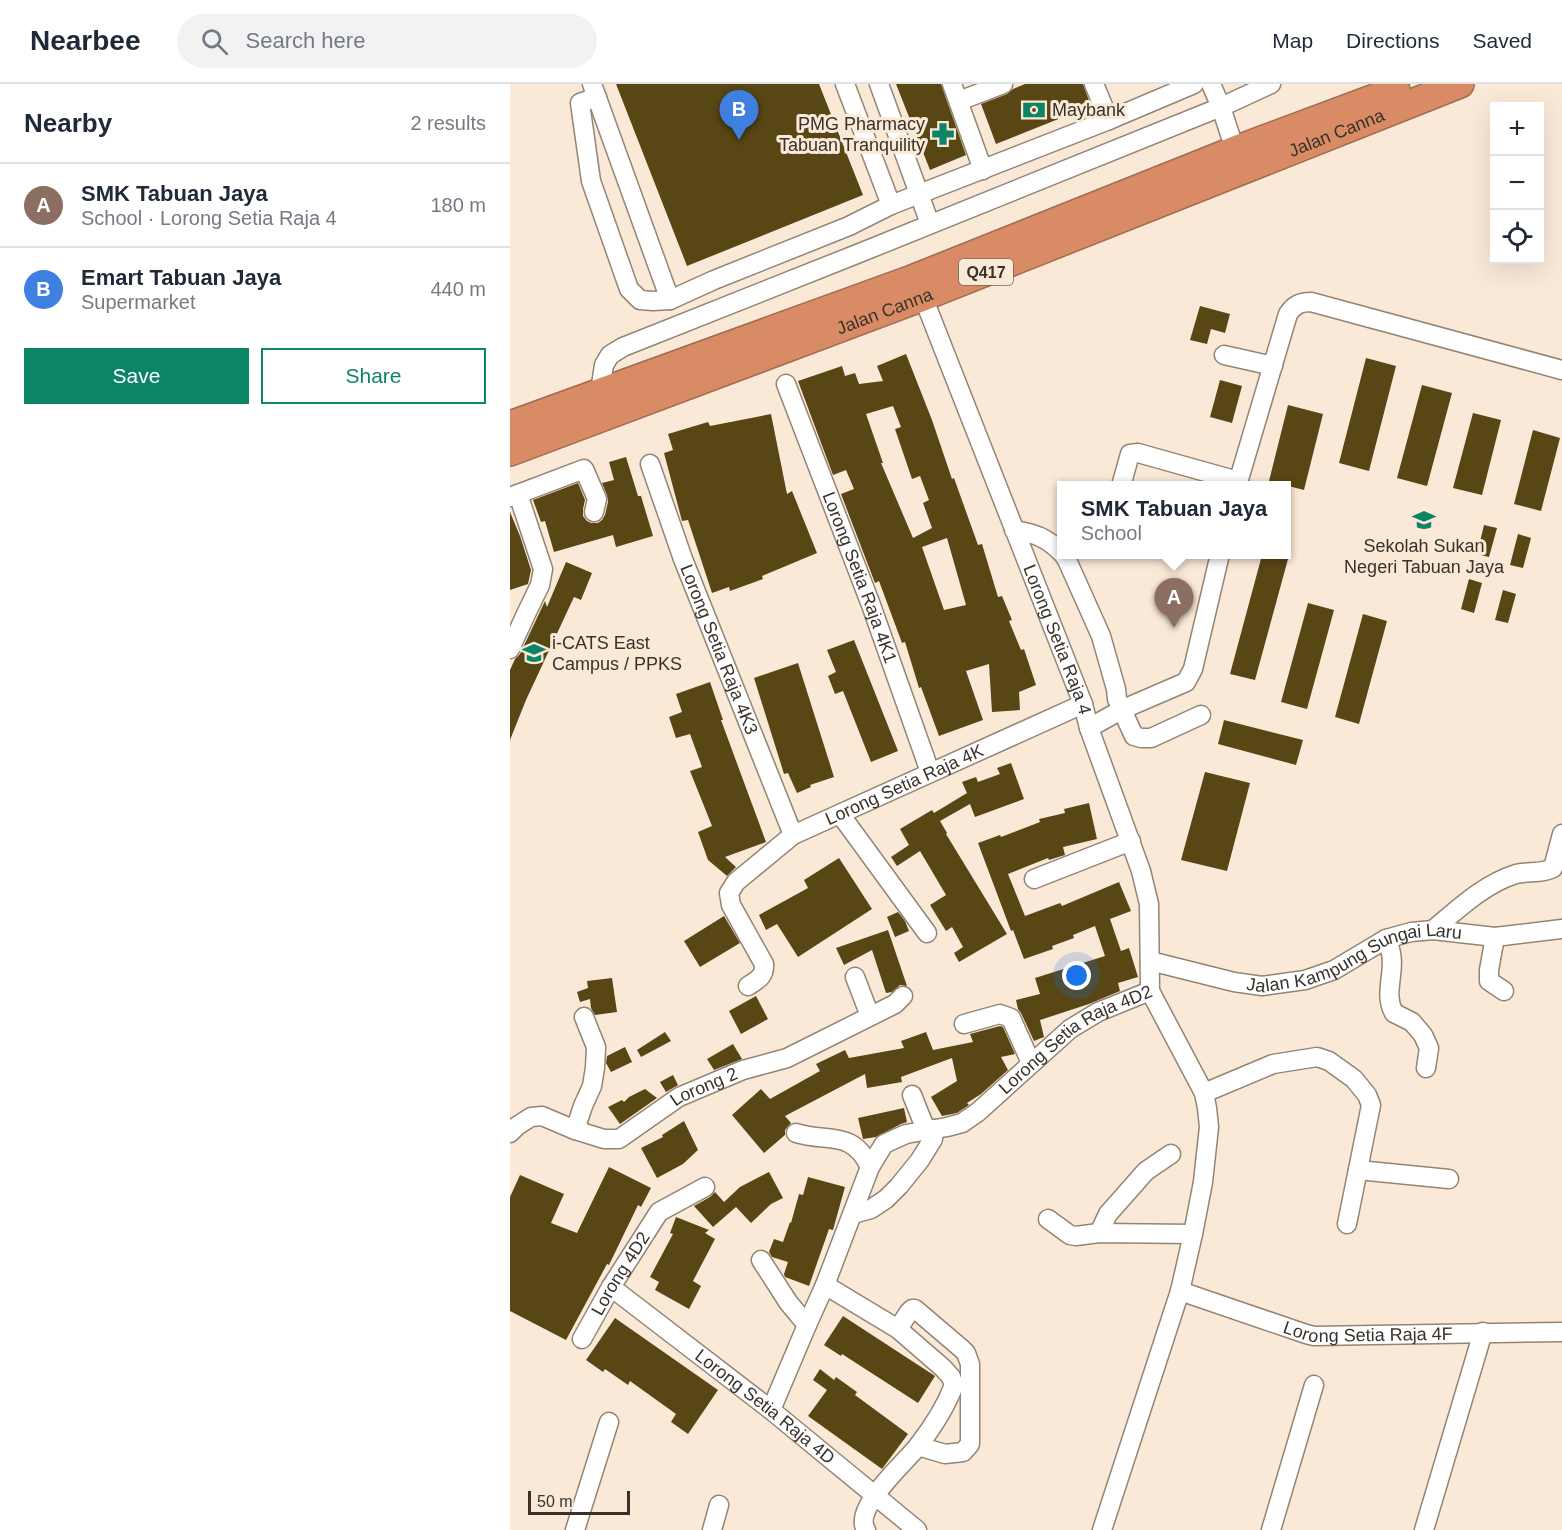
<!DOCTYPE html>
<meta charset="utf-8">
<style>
:root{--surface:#fff;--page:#f2f2f3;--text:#1f2937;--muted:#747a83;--line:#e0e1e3;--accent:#0c8566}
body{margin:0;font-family:Helvetica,sans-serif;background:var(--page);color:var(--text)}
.controls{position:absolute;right:18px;top:18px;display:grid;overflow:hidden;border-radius:0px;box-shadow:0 6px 24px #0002}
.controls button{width:54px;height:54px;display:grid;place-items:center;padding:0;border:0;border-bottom:2px solid var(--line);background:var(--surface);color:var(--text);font:30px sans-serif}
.scale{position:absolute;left:18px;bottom:15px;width:102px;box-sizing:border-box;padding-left:6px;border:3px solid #38322b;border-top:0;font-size:16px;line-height:21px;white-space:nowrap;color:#38322b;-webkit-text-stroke:4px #fbe9d8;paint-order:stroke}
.you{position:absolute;left:567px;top:892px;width:21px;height:21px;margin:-15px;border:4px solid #fff;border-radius:50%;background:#1a73e8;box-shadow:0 0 0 9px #1a73e833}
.badge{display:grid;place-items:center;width:39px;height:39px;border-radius:50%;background:var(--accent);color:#fff;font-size:20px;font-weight:700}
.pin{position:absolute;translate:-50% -50px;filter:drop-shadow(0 2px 3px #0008)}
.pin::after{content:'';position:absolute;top:32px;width:21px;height:18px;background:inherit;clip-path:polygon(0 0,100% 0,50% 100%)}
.popup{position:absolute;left:547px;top:397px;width:234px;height:78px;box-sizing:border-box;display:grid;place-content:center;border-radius:0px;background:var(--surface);filter:drop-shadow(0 2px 4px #0005);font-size:20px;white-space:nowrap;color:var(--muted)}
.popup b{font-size:22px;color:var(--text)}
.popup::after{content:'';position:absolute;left:50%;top:100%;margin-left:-12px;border:12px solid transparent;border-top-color:var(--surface)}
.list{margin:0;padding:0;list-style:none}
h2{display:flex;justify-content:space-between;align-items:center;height:78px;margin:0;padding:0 24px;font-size:26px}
h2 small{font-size:20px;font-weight:400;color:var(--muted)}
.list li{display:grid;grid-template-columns:39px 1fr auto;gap:18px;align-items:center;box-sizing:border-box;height:84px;padding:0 24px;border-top:2px solid var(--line)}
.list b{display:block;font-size:22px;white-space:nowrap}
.list p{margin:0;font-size:20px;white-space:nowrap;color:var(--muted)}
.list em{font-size:20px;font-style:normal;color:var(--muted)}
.actions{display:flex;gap:12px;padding:18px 24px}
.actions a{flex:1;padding:14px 0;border:2px solid var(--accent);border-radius:0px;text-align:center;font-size:21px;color:var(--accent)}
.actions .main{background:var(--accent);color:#fff}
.icon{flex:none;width:33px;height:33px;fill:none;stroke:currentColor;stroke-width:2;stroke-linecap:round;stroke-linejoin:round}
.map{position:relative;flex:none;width:1052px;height:1446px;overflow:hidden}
header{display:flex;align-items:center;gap:36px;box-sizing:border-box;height:84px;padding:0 30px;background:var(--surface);border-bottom:2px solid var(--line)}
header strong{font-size:28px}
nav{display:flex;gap:33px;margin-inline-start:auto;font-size:21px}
.search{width:420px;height:54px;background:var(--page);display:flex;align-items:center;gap:15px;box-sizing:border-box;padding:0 21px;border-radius:33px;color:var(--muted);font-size:22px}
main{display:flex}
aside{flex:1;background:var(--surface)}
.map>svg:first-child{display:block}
</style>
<header>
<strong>Nearbee</strong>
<div class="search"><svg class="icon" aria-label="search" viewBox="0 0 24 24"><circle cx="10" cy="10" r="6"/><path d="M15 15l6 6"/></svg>Search here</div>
<nav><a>Map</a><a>Directions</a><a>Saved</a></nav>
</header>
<main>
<aside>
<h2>Nearby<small>2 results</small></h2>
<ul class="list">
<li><span class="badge" style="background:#8d6e63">A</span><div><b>SMK Tabuan Jaya</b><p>School · Lorong Setia Raja 4</p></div><em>180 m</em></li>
<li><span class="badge" style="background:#3f7fe0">B</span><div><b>Emart Tabuan Jaya</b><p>Supermarket</p></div><em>440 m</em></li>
</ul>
<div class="actions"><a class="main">Save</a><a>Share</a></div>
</aside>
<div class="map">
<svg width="1052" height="1446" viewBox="0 0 1052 1446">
<rect width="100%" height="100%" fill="#fbe9d8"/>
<path fill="#594615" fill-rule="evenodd" d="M106 0H309L353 111 177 182Z
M386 0H431L456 71 420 86Z
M515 0H573L581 22 486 60 471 20 497 10 503 5Z
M690 222 720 230 715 249 701 245 697 260 680 256Z
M396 270 422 336 442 395 444 394 468 461 472 460 488 513 492 512 502 536 499 537 511 566 514 565 526 601 509 608 510 626 482 628 479 580 456 587 473 636 429 652 411 603 409 604 395 558 392 559 369 497 365 499 331 410 344 405 336 386 323 391 288 297 332 282 335 292 345 289 349 300 373 297 367 282ZM383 322 391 343 385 345 402 395 410 392 419 416 413 419 422 444 403 454 371 379H373L356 330ZM437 454 456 521 434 526 412 463Z
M856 274 886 282 859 387 829 379Z
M710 296 732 302 722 339 700 333Z
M912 301 942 309 917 402 887 394Z
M778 321 813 330 794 406 759 397Z
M963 329 991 336 972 411 943 404Z
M261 330 277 410 282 407 307 469 252 492 253 495 220 507 219 503 202 509 178 436 172 437 154 369 163 366 158 350 198 338 200 342Z
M1023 346 1050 354 1031 427 1004 420Z
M116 373 128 412H131L143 452 106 463 103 451 44 468 35 437 31 438 23 416 68 399 75 416 73 425V432L77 437 81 439H88L92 436 95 431 98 418 97 411 92 399 104 396 99 378Z
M0 428 10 452 21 486 18 500 0 506Z
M974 441 987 444 979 473 967 470Z
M1008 450 1021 454 1013 484 1000 481Z
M752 471H761L778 475 745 596 720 590Z
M56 478 82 489 71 516 64 513 16 616 0 656V586L5 575 10 570 35 517 37 523Z
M959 495 972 499 964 529 951 525Z
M993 506 1006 510 998 539 985 536Z
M798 519 824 526 797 625 771 618Z
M853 530 877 537 849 640 825 633Z
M344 556 388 667 361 678 333 607 325 610 318 592 326 588 317 566Z
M288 579 324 693 300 701 301 703 287 709 278 689 274 690 244 594Z
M200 598 213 636H211L256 758 215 773 226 783 217 792 198 776 188 748 202 742 180 687 192 683 180 650 166 654 159 633 172 628 166 610Z
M714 636 793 656 786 681 708 660Z
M501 679 514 715 465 733 460 720 430 737 437 749 436 750 497 850 449 878 444 869 453 863 442 843 436 847 420 821 436 811 410 767 387 782 381 773 399 761 390 745 422 726 424 729 457 709 452 698 466 693 468 698 490 690 487 684Z
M695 688 740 699 717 787 671 776Z
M579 719 587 755 553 763 555 771 539 776 538 774 498 790 515 832 550 819 552 822 609 798 621 827 600 835 611 867 619 864 628 893 608 899 610 907 579 920 530 936 534 953 524 957 511 929 508 925 506 916 530 910 525 894 595 872 585 842 563 851 564 854 542 862 543 865 514 875 503 846 501 847 468 759 490 751 491 753 530 738 529 735 555 729 554 725Z
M329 774 362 825 288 873 267 840 256 846 249 831 298 804 294 796Z
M388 828 395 837 399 847 385 853 377 833Z
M214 832 230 859 190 883 174 857Z
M378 846 397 902 390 901 382 908 376 909 362 866 334 881 326 864Z
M102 894 107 928 85 931 81 924 80 915 70 918 67 908 78 904 77 897Z
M246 912 258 935 231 950 219 927Z
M490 942 493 943 505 970 491 973 498 986 471 1010 457 1019 459 1021 447 1029 432 1032 421 1013 447 997 442 974 391 993 392 998 357 1004 355 990 275 1032 281 1039 275 1046V1051L254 1069 222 1031 251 1005 260 1015 310 987 306 980 335 966 339 974 394 964 391 957 416 948 423 966 463 958 460 950Z
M155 948 161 957 131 973 127 966Z
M223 960 232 975 204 986 197 975Z
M115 963 122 978 101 988 96 979 97 972Z
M163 991 168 1001 156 1008 150 998Z
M135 1005 147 1014 110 1040 98 1023 112 1016 114 1018 119 1013Z
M394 1024 397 1038 391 1040 366 1053 353 1055 348 1034Z
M174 1037 188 1066 173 1080 147 1094 131 1064 153 1053 152 1051Z
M99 1083 141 1104 131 1123 128 1121 99 1181 97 1180 56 1256 0 1227V1113L10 1091 54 1110 41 1139 67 1149Z
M259 1088 273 1114 261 1120 241 1139 226 1123 203 1143 184 1122 200 1113 205 1108 214 1118 230 1103Z
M298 1093 335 1103 323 1146 319 1145 299 1202 275 1193 274 1190 278 1178 262 1173 259 1168 264 1155 273 1158 280 1138 281 1139 289 1110 293 1111Z
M166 1133 199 1146 195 1149 205 1155 183 1197 191 1202 179 1225 145 1206 149 1198 140 1193 163 1150 160 1149Z
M333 1232 425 1292 408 1319 332 1270 331 1272 314 1261Z
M105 1234 208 1306 178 1350 161 1338 166 1330 120 1297 118 1301 95 1285 93 1288 76 1276Z
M310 1285 324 1296 326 1293 347 1308 345 1311 398 1350 372 1385 298 1332 317 1306 303 1296Z"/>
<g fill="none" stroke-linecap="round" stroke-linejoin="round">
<g stroke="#948474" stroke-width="21">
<g id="minor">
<path d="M82 0 160 216"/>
<path d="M335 0 381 121"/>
<path d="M369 0 420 140"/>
<path d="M442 0 473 86"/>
<path d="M584 0 599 36"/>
<path d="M701 0 711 23 725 66"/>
<path d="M87 13 70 19 81 97 119 205 130 216 143 217 160 216 204 196 339 142 381 121 599 36 684 0"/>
<path d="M449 17 493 0"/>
<path id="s1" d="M413 213 573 620 579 644 631 787 639 820 640 907 694 1009 697 1024 699 1043 693 1098 683 1150 670 1207 592 1446"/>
<path d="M714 271 763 282"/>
<path id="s2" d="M276 300 361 521 420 688"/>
<path d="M90 307 94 281 100 271 113 263 347 170 711 23 761 0"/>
<path id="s3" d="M140 380 173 475 283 751"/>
<path d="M611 402 620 370 628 369 728 397"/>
<path d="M727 402 778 230C784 221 790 218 801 218L1052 286"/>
<path d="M0 413 74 385 87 415 84 428"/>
<path d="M504 446C525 449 537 454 552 469"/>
<path d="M553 470 557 476 591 552 606 605 607 615 624 652 631 654H641L691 631"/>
<path d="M0 565 16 530 30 501 33 485 8 410"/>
<path d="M579 644 611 626 676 598 683 585 710 470"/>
<path d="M330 730 417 849"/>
<path d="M524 795 621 757"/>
<path d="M923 846C948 825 974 800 1006 790 1018 787 1032 790 1043 784L1052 750"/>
<path d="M985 853 979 886V897L994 907"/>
<path d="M876 855C891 883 871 906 884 929L902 938 913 951 919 964 916 984"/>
<path id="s4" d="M640 877 724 898 752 902 795 896 824 886 876 855 901 848 923 846 985 853 1052 845"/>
<path d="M345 893 360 932"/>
<path id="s5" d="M238 902C247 896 255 893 254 880L221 821 219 809 226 798 283 751 573 620"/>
<path d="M454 940 490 930 501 934 521 979"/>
<path d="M694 1009 763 980 807 973 819 977 844 995 857 1011 861 1021 837 1140"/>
<path d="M402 1011 416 1046"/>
<path d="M65 1046 73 1022 82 1002 85 984 86 963 74 933"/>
<path id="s6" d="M0 1049 7 1042 21 1033 32 1032 65 1046 94 1055H109L169 1013 233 986 277 974 385 920 393 912"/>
<path d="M286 1049C318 1059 342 1045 360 1083"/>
<path d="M848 1086 939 1095"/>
<path d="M343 1130 361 1125 376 1115 389 1102 410 1076 423 1055 424 1045"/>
<path d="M538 1135 560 1151 566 1152 589 1149 683 1150"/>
<path d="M589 1149 598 1130 636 1087 661 1070"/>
<path d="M251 1176 278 1218 297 1241"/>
<path d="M315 1201 388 1245 433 1284 441 1293 444 1301C436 1322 422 1344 408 1362 396 1378 342 1424 356 1446"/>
<path id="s7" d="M101 1203 261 1326 407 1446"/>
<path id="s8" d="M670 1207 796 1250 804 1252 1052 1248"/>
<path d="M388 1245 399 1228 402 1225H405L452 1265 456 1269 460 1280V1360L453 1368 435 1370 408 1362"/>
<path id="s9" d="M72 1255 101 1203 149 1128 195 1103"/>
<path id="s10" d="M261 1326 297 1241 315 1201 360 1083 374 1060 396 1050 437 1043 452 1039 468 1028 560 945 588 928 640 907"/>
<path d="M65 1446 99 1338"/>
<path d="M202 1446 209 1421"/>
<path d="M761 1446 804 1301"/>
<path d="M914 1446 973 1248"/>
</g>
</g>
<g stroke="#a06c50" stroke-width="30">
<g id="highway">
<path d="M0 341 402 195 725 66 886 6"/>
<path id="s11" d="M0 368 413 213 950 0"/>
</g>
</g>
<use href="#minor" stroke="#fff" stroke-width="18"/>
<use href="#highway" stroke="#d88b64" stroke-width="27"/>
</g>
<defs>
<g id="bank-bare" transform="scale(1.8)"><path d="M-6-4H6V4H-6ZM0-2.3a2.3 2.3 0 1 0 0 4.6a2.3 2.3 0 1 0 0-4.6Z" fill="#0c8566" stroke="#fbe9d8" stroke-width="2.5" paint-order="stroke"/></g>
<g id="pharmacy-bare" transform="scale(1.8)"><path d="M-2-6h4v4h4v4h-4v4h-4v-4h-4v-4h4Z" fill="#0c8566" stroke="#fbe9d8" stroke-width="2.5" paint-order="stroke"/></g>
<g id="school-bare" transform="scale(1.8)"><path d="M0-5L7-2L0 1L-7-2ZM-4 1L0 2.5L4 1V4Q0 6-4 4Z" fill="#0c8566" stroke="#fbe9d8" stroke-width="2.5" paint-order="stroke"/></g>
<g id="university-bare" transform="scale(1.8)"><path d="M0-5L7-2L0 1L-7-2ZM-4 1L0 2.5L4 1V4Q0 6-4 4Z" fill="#0c8566" stroke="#fbe9d8" stroke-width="2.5" paint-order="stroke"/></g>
</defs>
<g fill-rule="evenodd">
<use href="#bank-bare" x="524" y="26"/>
<use href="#pharmacy-bare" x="433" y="50"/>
<use href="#school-bare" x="914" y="436"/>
<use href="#university-bare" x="24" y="569"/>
</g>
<g text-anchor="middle" stroke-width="6" stroke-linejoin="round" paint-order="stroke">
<rect fill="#fbe9d8" stroke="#72695f" stroke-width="1.5" x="449" y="175" width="54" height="26" rx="4.5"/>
<g font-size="16" font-weight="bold" fill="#38322b">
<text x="476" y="194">Q417</text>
</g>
<g font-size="18" fill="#38322b" stroke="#fbe9d8" text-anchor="start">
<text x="542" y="32">Maybank</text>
<text x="415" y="46" text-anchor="end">PMG Pharmacy<tspan x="415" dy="21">Tabuan Tranquility</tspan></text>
<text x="914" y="468" text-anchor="middle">Sekolah Sukan<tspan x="914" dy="21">Negeri Tabuan Jaya</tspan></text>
<text x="42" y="565">i-CATS East<tspan x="42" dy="21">Campus / PPKS</tspan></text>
</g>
<g font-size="18" fill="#38322b" stroke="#fbe9d8">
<text dy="6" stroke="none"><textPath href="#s11" startOffset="886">Jalan Canna</textPath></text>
<text dy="6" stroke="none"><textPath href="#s11" startOffset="400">Jalan Canna</textPath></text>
<text dy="6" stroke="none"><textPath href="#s2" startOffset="207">Lorong Setia Raja 4K1</textPath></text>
<text dy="6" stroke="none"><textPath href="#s1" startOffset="368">Lorong Setia Raja 4</textPath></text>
<text dy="6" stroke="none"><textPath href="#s3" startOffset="198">Lorong Setia Raja 4K3</textPath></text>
<text dy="6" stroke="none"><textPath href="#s5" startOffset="318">Lorong Setia Raja 4K</textPath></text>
<text dy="6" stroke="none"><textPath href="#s4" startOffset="213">Jalan Kampung Sungai Laru</textPath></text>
<text dy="6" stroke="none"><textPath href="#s10" startOffset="513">Lorong Setia Raja 4D2</textPath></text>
<text dy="6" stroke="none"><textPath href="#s6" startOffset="219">Lorong 2</textPath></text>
<text dy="6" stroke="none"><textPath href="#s9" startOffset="76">Lorong 4D2</textPath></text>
<text dy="6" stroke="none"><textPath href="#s8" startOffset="195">Lorong Setia Raja 4F</textPath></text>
<text dy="6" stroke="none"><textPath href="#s7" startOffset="195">Lorong Setia Raja 4D</textPath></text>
</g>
</g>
</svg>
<div class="controls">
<button>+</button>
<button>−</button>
<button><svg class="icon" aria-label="locate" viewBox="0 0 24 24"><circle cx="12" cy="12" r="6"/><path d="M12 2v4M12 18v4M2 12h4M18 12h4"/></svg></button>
</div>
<div class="scale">50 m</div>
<div class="you"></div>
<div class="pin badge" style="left:664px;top:544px;background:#8d6e63">A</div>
<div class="popup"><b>SMK Tabuan Jaya</b>School</div>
<div class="pin badge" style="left:229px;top:56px;background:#3f7fe0">B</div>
</div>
</main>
